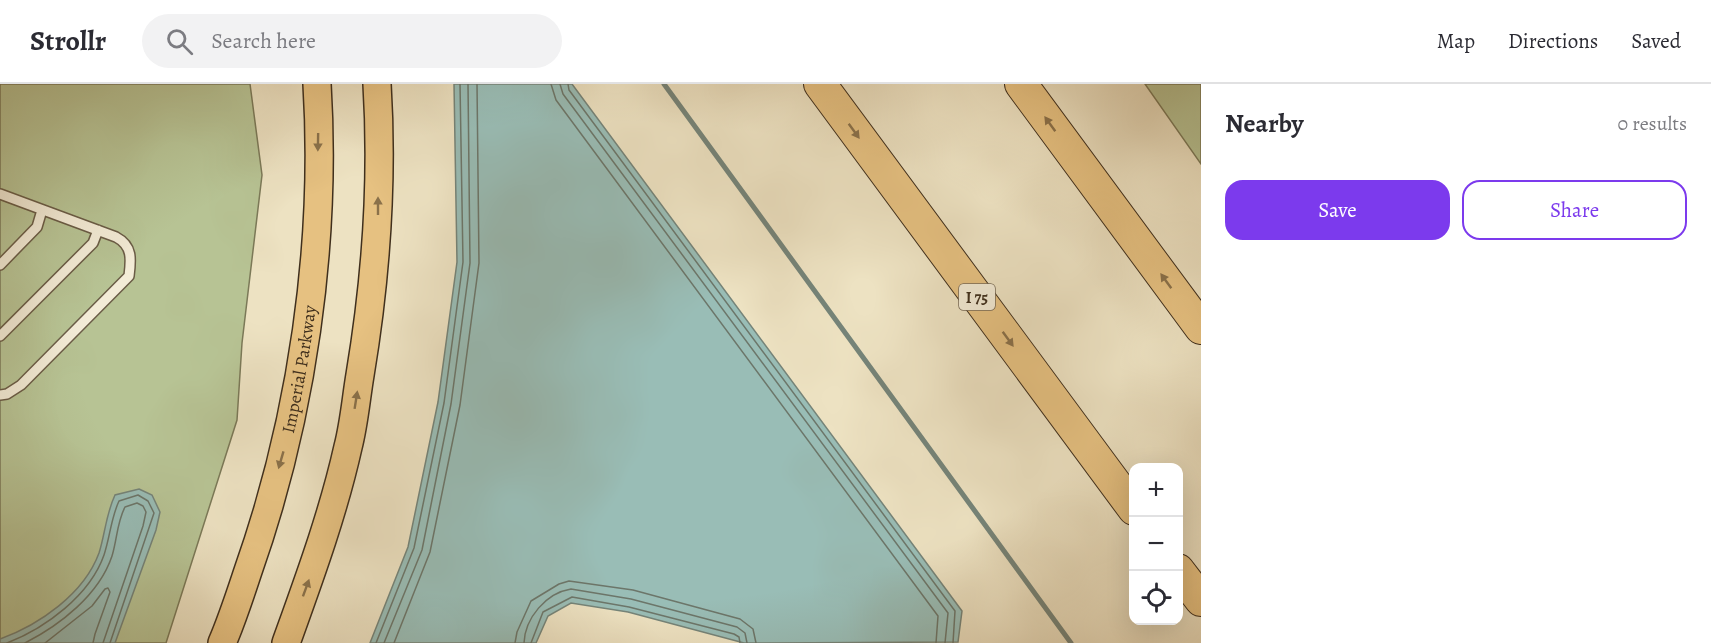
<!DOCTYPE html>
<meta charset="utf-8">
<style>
:root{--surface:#fff;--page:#f2f2f3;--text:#2b2b33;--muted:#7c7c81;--line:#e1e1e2;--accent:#7c3aed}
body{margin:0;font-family:Alegreya,serif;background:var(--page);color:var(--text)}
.controls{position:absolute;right:18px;bottom:18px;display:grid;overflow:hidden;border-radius:12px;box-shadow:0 6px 24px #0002}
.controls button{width:54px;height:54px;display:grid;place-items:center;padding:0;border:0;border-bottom:2px solid var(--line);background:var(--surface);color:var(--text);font:30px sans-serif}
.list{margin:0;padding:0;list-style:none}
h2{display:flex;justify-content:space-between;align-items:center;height:78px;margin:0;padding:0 24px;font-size:26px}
h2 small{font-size:20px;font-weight:400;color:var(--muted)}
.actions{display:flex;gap:12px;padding:18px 24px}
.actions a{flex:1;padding:14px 0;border:2px solid var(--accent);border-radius:18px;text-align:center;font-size:21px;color:var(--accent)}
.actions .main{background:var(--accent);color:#fff}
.icon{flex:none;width:33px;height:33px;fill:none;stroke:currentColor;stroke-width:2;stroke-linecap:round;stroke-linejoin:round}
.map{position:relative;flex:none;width:1201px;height:559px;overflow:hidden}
header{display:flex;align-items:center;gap:36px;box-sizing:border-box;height:84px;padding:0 30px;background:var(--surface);border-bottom:2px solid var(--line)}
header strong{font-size:28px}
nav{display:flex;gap:33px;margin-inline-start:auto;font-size:21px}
.search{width:420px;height:54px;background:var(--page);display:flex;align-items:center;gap:15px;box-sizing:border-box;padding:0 21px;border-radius:33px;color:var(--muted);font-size:22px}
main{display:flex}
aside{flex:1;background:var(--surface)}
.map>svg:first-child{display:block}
</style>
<header>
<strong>Strollr</strong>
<div class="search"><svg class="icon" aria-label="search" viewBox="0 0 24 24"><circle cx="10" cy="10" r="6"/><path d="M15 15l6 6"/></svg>Search here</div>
<nav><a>Map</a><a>Directions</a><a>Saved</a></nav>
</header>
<main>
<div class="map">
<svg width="1201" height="559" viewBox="0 0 1201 559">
<rect width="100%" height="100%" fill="#ede2c2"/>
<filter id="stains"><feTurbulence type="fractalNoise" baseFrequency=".00333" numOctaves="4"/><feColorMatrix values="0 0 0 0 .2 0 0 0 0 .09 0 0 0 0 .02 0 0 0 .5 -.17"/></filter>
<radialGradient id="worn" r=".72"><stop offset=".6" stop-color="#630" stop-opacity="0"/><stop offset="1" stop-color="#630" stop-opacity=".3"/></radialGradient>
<path fill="#b7c394" stroke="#7b7958" stroke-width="1.5" d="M0 0H250L262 91 242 259 237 336 166 559H0Z
M1145 0H1201V80Z"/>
<path fill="#99bdb6" stroke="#758479" stroke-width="1.5" d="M454 0H572L962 527 958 558 744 559 628 528 571 519 548 532 536 559H370L408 463 438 318 457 178Z
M139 405 152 411 160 428 156 446 115 559H0V555C39 541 84 510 99 469 105 450 106 430 115 411Z"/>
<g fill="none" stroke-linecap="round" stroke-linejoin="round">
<path stroke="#6c766a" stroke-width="1.5" d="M551 0 556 16 938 532 936 559
M560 0 563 10 948 529 945 559
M568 0 569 6 955 527 953 559
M7 559C46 544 90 511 104 471 110 453 111 434 119 417L138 411 148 417 154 429 110 559
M25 559C60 541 99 511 112 472 117 456 117 438 125 423L137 419 143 422 146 428 143 442 103 559
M45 559 92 522 105 505 108 504 110 508 95 550 93 559
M376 559 414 464 444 319 463 178 460 0
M384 559 422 466 451 320 470 179 468 0
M394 559 430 468 460 321 479 179 477 0
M515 559 517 548 531 517 559 500 569 497 633 506 740 535 753 545 756 559
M524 559C525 534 546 509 571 505L631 515 737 543 745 549 747 559
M531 559 543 528 572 513 629 523 734 550 739 553 740 559"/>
<path stroke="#758479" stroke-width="5" d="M664 0 1071 559"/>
<g stroke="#6a5c46" stroke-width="12">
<path id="lane" d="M0 110 116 153C133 162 131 176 129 192L21 301 7 310 0 311
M0 181 37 143 42 126
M0 252 93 159 98 146"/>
</g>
<g stroke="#3f2f1d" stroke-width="30">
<g id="primary">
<path id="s1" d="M222 559C232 536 240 511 248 487 302 334 327 161 317 0"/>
<path d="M286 559C309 495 333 430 348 363 354 340 356 315 360 291 376 195 383 97 377 0"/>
</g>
</g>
<g stroke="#3f2f1d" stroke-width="34">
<path id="highway" d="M820 0 1134 425
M1021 0 1201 244
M1178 486 1201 516"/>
</g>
<use href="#lane" stroke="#f3ecd7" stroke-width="9"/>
<use href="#primary" stroke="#e6c181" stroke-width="27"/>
<use href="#highway" stroke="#e6c181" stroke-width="32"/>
</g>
<defs><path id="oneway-solid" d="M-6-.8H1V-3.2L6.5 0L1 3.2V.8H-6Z" transform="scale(1.5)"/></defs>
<g fill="#8a714a">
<use href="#oneway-solid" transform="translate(1050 40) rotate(-126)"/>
<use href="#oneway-solid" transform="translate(854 47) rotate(54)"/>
<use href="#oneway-solid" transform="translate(318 58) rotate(91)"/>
<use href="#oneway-solid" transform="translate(378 122) rotate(-90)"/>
<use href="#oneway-solid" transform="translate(1166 197) rotate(-126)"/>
<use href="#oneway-solid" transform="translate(1008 255) rotate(54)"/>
<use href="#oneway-solid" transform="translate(356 316) rotate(-81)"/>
<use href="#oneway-solid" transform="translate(281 376) rotate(106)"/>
<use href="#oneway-solid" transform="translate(306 504) rotate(-70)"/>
</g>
<g text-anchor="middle" stroke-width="6" stroke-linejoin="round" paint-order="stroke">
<rect fill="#f3ecd7" stroke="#756855" stroke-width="1.5" x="959" y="200" width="36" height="26" rx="4.5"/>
<g font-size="16" font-weight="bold" fill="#3f2f1d">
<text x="977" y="219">I 75</text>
</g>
<g font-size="18" fill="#3f2f1d" stroke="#f3ecd7">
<text dy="6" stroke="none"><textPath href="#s1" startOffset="285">Imperial Parkway</textPath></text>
</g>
</g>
<rect width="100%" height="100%" filter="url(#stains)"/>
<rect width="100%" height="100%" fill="url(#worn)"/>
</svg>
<div class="controls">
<button>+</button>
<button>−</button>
<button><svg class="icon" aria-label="locate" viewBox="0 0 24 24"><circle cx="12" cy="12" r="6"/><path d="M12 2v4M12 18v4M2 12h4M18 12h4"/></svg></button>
</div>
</div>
<aside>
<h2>Nearby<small>0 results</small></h2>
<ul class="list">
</ul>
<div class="actions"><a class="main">Save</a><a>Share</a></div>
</aside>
</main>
